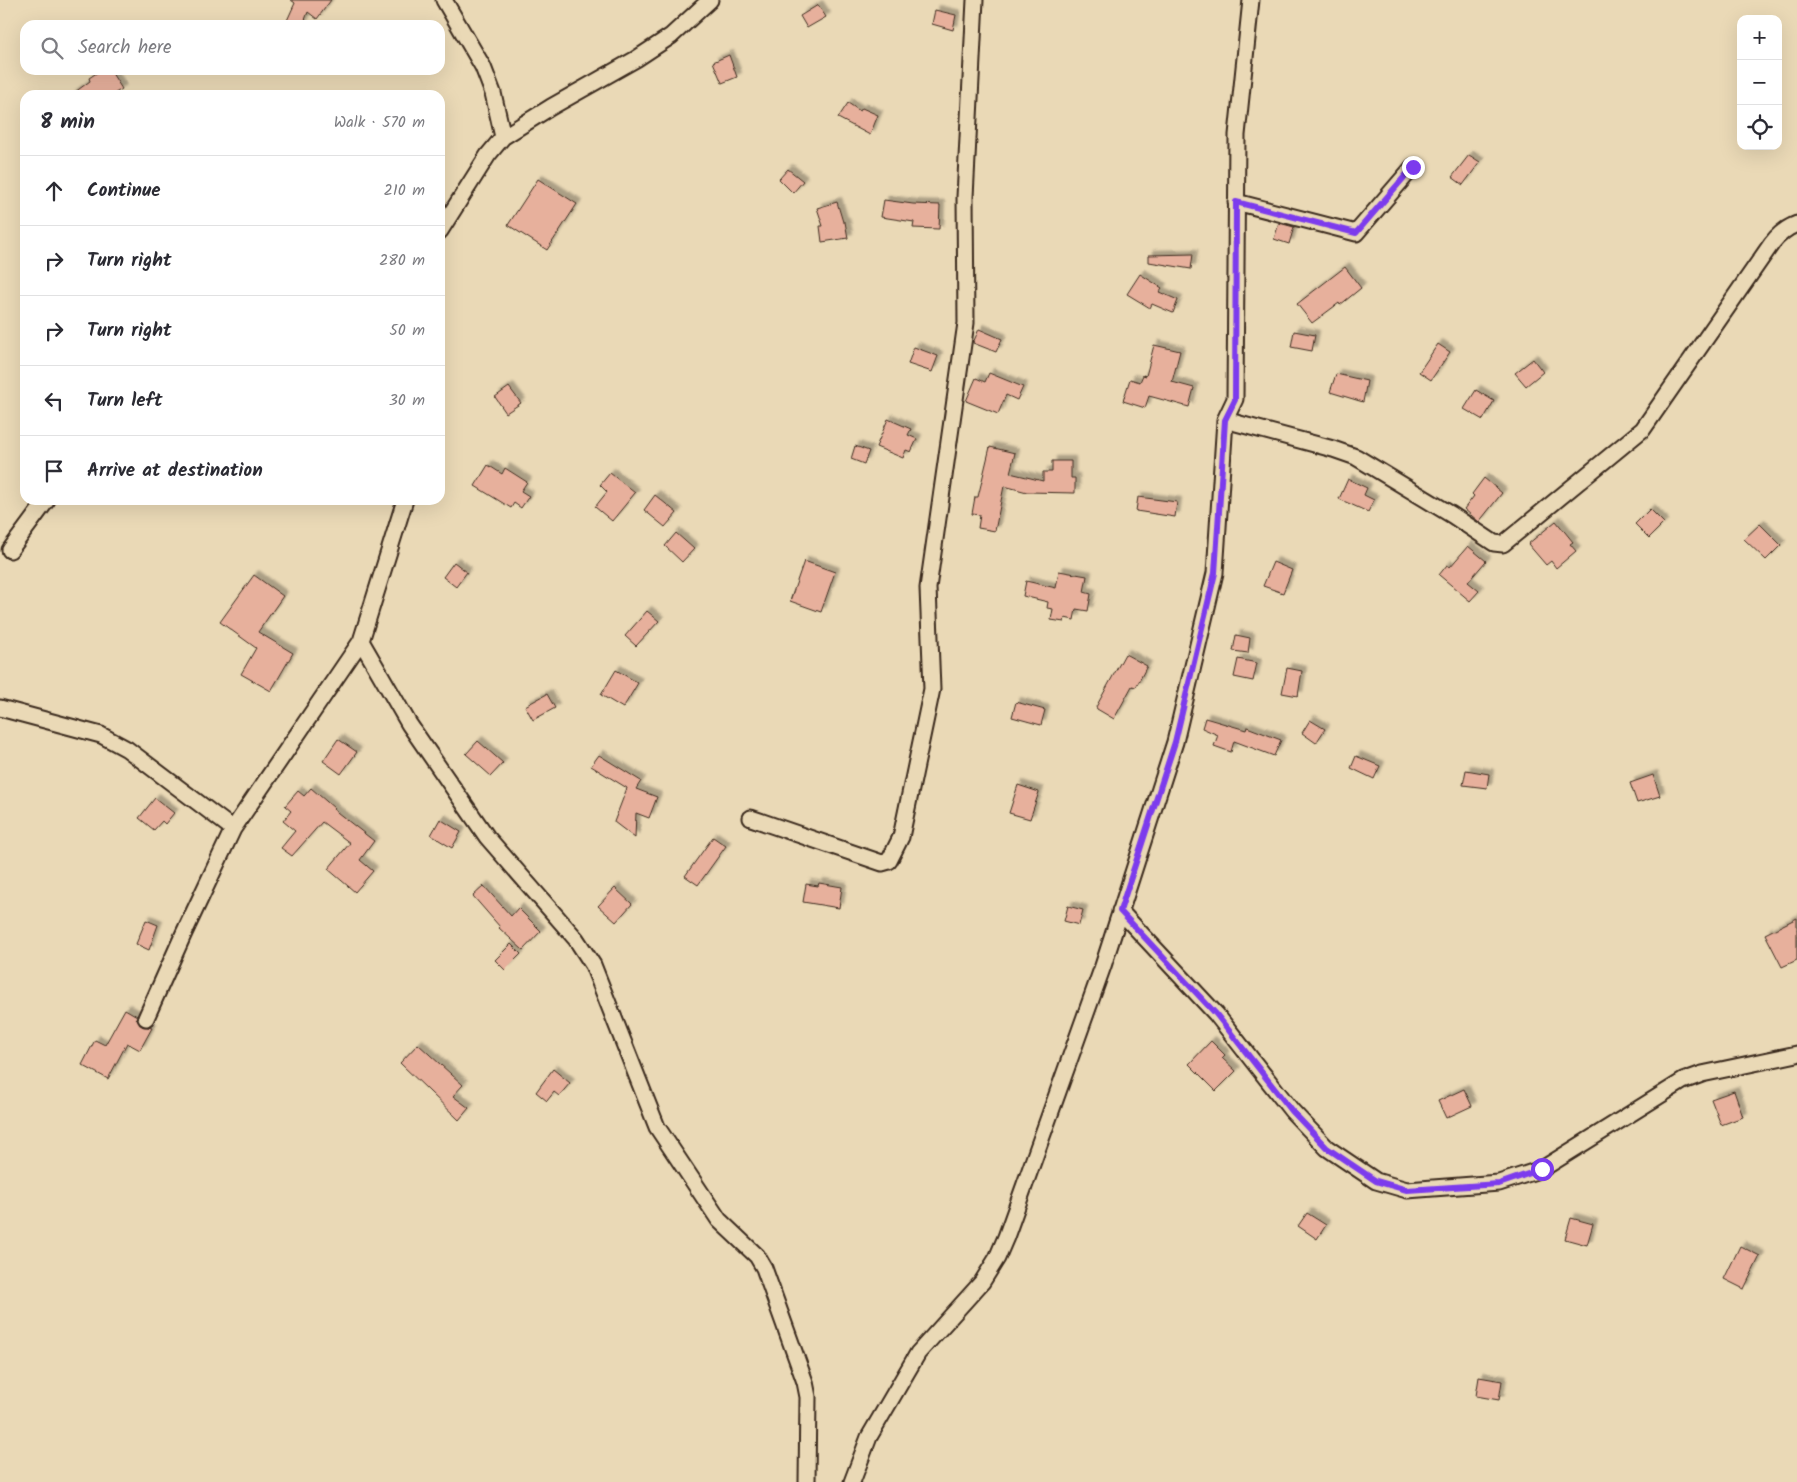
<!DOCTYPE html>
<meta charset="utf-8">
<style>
:root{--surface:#fff;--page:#f2f2f3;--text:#2b2b33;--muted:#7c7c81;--line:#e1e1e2}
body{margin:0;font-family:Kalam,sans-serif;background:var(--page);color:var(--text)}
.controls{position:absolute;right:15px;top:15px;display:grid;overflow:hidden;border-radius:10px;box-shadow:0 5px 20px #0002}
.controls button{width:45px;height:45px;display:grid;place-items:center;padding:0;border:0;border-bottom:1px solid var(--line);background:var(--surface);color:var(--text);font:25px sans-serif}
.stop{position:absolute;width:15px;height:15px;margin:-11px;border:4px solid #7c3aed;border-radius:50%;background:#fff}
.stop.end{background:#7c3aed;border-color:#fff;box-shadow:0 1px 5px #0008}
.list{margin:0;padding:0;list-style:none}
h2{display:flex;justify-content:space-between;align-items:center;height:65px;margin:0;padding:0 20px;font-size:21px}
h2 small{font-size:16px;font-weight:400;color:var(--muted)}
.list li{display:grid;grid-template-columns:32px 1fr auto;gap:15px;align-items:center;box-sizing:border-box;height:70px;padding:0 20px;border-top:1px solid var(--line)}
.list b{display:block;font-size:19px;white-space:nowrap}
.list em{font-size:16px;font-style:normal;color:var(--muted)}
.icon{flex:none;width:28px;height:28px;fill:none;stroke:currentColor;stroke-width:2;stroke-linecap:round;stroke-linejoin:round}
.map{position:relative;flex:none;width:1797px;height:1482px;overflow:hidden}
.search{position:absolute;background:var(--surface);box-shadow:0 5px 20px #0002;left:20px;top:20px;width:425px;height:55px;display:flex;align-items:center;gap:12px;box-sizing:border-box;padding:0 18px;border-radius:15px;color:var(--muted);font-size:19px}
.panel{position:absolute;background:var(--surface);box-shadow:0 5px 20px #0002;left:20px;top:90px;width:425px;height:415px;border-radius:15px}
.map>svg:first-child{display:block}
</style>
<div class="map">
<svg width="1797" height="1482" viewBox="0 0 1797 1482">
<defs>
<filter id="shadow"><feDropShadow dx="4.5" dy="-4.5" stdDeviation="1" flood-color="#0004"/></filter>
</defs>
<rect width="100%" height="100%" fill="#ead9b6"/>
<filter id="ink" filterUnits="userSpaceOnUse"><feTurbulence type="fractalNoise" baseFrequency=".02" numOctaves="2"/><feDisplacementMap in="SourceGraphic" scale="10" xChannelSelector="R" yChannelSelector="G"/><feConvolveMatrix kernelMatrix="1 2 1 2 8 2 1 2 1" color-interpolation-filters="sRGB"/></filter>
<g filter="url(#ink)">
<path fill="#e7b09c" stroke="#3b2a1e" filter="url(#shadow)" d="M291 0H331L317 19 308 12 303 25H285L295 3Z
M818 5 826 17 807 28 800 16Z
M935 10 956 15 953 30 932 24Z
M729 55 737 77 722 83 713 62Z
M101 70H110L122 89 112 95H71L90 81 89 78Z
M848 103 860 111 862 108 878 115 870 135 838 118Z
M1469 155 1480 162 1463 185 1452 177Z
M788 169 803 181 793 193 779 179Z
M538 179 577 204 547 250 508 225Z
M884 200 913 204 940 205 939 229 913 228 914 222 881 217Z
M837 202 843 222H845L848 238 822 242 820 226H823L817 208Z
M1279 223 1294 227 1289 244 1274 239Z
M1193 254 1191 269 1149 262V255Z
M1345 267 1361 288 1340 305 1339 303 1312 323 1297 304Z
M1140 274 1162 288 1159 292 1178 300 1173 313 1152 304 1150 308 1127 294Z
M979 329 1002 339 996 352 973 343Z
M1294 331 1315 335 1312 351 1291 347Z
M1438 344 1450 352 1431 380 1419 372Z
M1154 345 1180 351 1172 382 1194 388 1189 407 1149 396 1145 408 1123 401 1130 379 1140 382 1143 375 1146 376Z
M914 347 938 356 932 372 908 364Z
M1533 359 1543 372 1526 386 1515 373Z
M989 373 1023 387 1017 400 1006 395 998 414 966 401 976 378 985 382Z
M1336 374 1367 381 1363 402 1330 392Z
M509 387 521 403 506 413 495 397Z
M1476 390 1494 401 1483 420 1464 409Z
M888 419 911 429 908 435 917 439 911 452 906 450 903 458 876 447Z
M855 446 869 451 864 464 851 459Z
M990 447 1015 453 1010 473 1043 481V472H1052V461H1071V478H1075V493L1027 492 1004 486 995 531 978 528 980 515 972 514 975 497H978Z
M488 465 502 474 505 468 527 482 521 491 529 496 521 508 514 503 511 508 475 486Z
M610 473 635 493 612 521 595 507 607 492 600 485Z
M1484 478 1502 493 1479 522 1464 509 1474 496 1472 494Z
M1348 479 1367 488 1364 495 1374 500 1368 512 1339 499Z
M655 495 677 513 665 527 644 510Z
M1138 497 1177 502 1175 517 1136 511Z
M1650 509 1664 523 1649 538 1635 524Z
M1556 521 1573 542 1570 544 1576 551 1556 568 1551 561 1546 565 1528 544Z
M1760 524 1781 545 1766 560 1744 539Z
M676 533 694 549 682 562 665 546Z
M1468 546 1486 561 1468 582 1479 591 1470 601 1439 575 1447 565 1450 567Z
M804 561 835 572 821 612 790 601Z
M454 562 467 572 456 587 443 577Z
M1273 562 1292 570 1283 593 1263 586Z
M1059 571 1087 576 1084 592 1091 594 1088 611 1076 609 1074 620 1065 618 1064 622 1051 620 1053 609 1047 608 1048 602 1023 596 1026 581 1056 588Z
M254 575 283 596 258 632 293 653 271 691 241 674 256 648 220 622Z
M647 611 659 621 636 646 625 636Z
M1236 635 1250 638 1248 653 1233 651Z
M1125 654 1147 666 1136 687 1132 686 1114 719 1097 709 1096 707Z
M1238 659 1257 663 1253 681 1234 677Z
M1287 668 1302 671 1298 696 1282 693Z
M616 670 638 683 623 708 601 695Z
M547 694 555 708 533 720 525 706Z
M1016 702 1045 710 1041 725 1012 717Z
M1205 718 1246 730 1247 727 1281 740 1274 756 1234 741 1231 752 1214 746 1218 735 1202 728Z
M1310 720 1325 729 1316 743 1302 733Z
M338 739 357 752 341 774 323 761Z
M478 741 503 763 491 776 466 754Z
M599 755 641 781 636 789 657 797 649 818 636 813 635 838 614 822 627 788 591 766Z
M1356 756 1380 766 1374 779 1351 768Z
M1466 770 1489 774 1487 788 1463 785Z
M1653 775 1660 796 1637 803 1630 783Z
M1018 785 1039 792 1030 819 1009 813Z
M311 788 334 808 333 809 374 841 360 860 373 871 355 892 328 869 350 843 322 822 292 856 281 848 295 831 283 821 291 811 285 806 298 791 304 796Z
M155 798 174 813 165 824 162 821 154 830 139 818Z
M440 819 461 832 452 848 431 835Z
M713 837 726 846 698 885 685 876Z
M819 883 842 887 839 908 803 902 806 884 818 886Z
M484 886 511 916 518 908 541 931 523 950 499 928 500 927 473 896Z
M615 888 632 904 616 922 598 906Z
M1068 906 1083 910 1079 925 1064 921Z
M1797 918V960L1782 967 1765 934Z
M146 920 158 925 149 950 136 944Z
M511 944 521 954 505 970 495 960Z
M125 1009 137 1016 136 1018 142 1026 152 1028 140 1050 127 1043 108 1079 82 1065 95 1040 105 1045Z
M1211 1041 1225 1055 1222 1058 1236 1071 1216 1091 1189 1064Z
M418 1044 463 1085 453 1096 469 1108 459 1120 400 1063Z
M553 1069 570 1083 559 1096 554 1092 547 1101 536 1092Z
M1464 1089 1472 1106 1446 1118 1438 1101Z
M1734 1091 1743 1117 1721 1125 1711 1099Z
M1307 1213 1326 1225 1317 1239 1298 1226Z
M1571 1218 1593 1224 1587 1245 1565 1239Z
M1740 1246 1760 1256 1744 1289 1724 1279Z
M1479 1377 1502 1381 1499 1400 1476 1396Z"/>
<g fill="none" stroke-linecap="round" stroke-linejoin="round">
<g stroke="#3b2a1e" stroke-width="19">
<path id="minor" d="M444 0 483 67 493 93 503 137
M1236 202 1356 233 1413 167
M440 231 488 155 503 137 551 107 636 59 671 36 710 0
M1225 420 1333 449 1356 457 1452 515 1494 543 1503 544 1643 429 1772 243C1779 234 1786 228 1797 224
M10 550 47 500
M361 641 409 724 487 837 576 939 593 965 657 1127 719 1220 757 1256 764 1268 805 1382 808 1397 807 1482
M0 708 101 735 127 749 233 829
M751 818 882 863 889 861 901 837 932 689 928 588 966 323 965 197 975 0
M1120 911 1216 1014 1292 1111 1327 1148 1376 1181 1407 1190 1499 1183 1542 1169 1683 1081 1702 1074 1797 1054
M146 1018 184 933 233 829 361 641 405 500
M852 1482 869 1437 918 1353 982 1282 997 1258 1006 1237 1103 966 1175 742 1215 573 1225 420 1235 399 1237 135 1251 0"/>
</g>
<use href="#minor" stroke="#ead9b6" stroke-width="15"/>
</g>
</g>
<g fill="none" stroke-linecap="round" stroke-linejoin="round" filter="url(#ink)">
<path stroke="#7c3aed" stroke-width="6" d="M1413 167 1356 233 1236 202 1235 400 1225 420 1215 573 1175 742 1120 911 1216 1014 1292 1111 1327 1148 1376 1181 1407 1190 1499 1184 1542 1169"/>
</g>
</svg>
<div class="controls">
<button>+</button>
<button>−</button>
<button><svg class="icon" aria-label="locate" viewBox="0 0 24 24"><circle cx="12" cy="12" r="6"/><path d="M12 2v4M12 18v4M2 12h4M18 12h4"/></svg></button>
</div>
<div class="stop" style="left:1542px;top:1169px"></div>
<div class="stop end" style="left:1413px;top:167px"></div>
<div class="search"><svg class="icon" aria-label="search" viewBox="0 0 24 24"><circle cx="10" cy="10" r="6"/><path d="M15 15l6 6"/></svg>Search here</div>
<section class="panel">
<h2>8 min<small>Walk · 570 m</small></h2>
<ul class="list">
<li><svg class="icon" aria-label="ahead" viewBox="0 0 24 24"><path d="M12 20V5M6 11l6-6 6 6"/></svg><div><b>Continue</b></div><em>210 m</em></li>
<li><svg class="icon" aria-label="right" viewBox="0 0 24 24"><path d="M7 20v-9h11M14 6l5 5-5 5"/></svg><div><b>Turn right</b></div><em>280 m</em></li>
<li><svg class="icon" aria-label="right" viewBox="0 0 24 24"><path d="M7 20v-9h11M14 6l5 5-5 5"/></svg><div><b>Turn right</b></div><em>50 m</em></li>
<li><svg class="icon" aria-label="left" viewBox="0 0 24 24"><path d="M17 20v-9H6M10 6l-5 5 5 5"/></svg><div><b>Turn left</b></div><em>30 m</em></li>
<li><svg class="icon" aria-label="arrive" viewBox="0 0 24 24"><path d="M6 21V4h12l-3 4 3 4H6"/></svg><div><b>Arrive at destination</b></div></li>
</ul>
</section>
</div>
